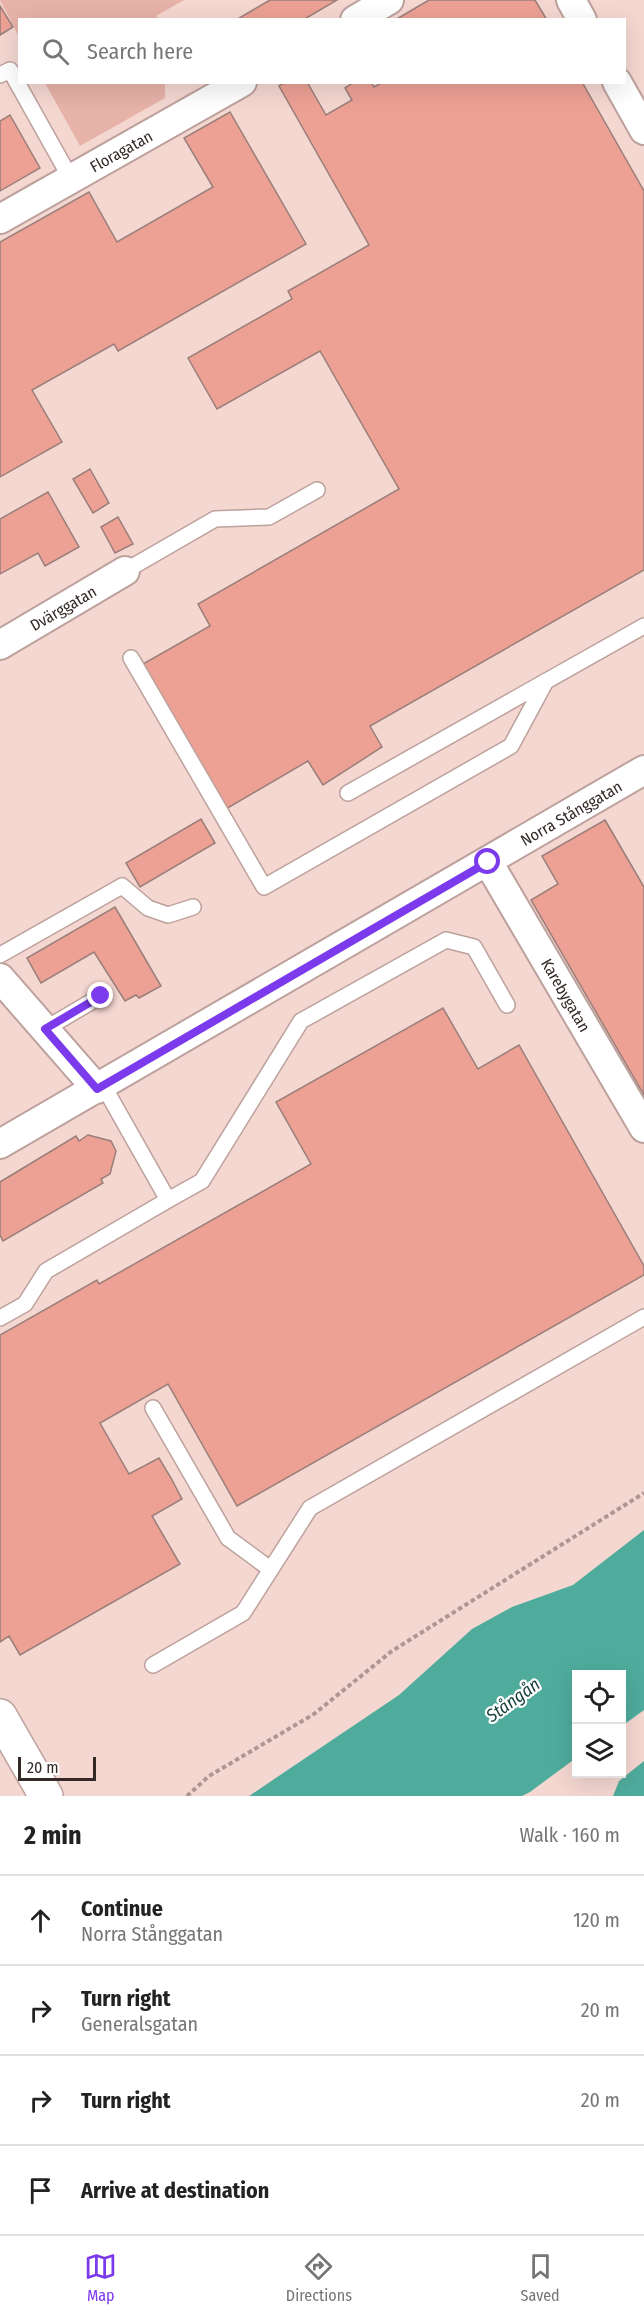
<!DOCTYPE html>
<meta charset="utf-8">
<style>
:root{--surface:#fff;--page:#f6f6f6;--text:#222;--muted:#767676;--line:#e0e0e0;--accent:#7c3aed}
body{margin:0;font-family:"Fira Sans Condensed",sans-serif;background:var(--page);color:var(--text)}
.controls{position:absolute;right:18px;bottom:18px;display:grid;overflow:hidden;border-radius:0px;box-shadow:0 6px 24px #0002}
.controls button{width:54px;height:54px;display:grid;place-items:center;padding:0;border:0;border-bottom:2px solid var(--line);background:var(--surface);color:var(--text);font:30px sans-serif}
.scale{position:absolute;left:18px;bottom:15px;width:78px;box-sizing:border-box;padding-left:6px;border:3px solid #342927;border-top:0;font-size:16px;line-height:21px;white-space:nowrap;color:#342927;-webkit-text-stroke:4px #fff;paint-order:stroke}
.stop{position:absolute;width:18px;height:18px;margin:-14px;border:4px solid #7c3aed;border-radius:50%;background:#fff}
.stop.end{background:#7c3aed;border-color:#fff;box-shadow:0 2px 6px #0008}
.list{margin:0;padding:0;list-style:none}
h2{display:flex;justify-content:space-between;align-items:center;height:78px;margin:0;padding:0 24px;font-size:26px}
h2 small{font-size:20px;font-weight:400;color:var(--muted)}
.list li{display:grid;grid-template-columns:39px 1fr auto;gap:18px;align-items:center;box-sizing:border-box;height:90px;padding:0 24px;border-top:2px solid var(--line)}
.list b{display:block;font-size:22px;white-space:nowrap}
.list p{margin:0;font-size:20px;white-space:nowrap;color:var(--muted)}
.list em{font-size:20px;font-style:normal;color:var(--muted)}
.icon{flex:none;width:33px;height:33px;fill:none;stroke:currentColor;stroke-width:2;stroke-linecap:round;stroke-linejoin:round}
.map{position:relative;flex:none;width:644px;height:1796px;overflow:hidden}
.search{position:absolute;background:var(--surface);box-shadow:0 6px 24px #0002;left:18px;right:18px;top:18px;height:66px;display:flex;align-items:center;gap:15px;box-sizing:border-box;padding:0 21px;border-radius:0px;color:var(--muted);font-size:22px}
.sheet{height:438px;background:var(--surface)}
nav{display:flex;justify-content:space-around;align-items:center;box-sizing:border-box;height:84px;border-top:2px solid var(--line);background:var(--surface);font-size:16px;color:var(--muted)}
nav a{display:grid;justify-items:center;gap:3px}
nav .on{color:var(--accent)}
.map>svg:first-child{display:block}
</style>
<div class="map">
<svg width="644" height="1796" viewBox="0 0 644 1796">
<rect width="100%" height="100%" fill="#f5d7d1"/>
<path fill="#e7b2a8" d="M0 0H184L156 16 158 19 20 20 19 37Z
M45 83H165V98L80 146Z"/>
<path fill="#4fac9d" d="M644 1530V1710L622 1726V1674H576V1758L530 1792 522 1796H249L399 1695 472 1629 512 1607 573 1585Z
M644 1761V1796H613L619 1781Z"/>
<path fill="#eca194" stroke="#997e79" stroke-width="1.5" d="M270 0H337L303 20H236Z
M429 0H535L547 20H395Z
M0 6 13 27 0 35Z
M285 82H307L326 115 352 100 345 88 354 82H371L374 87 383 82H582L644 191V570L370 726 382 747 323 785 308 761 226 809 143 664 210 626 198 604 399 489 320 351 217 409 188 358 292 299 288 291 369 245 279 86Z
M230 112 306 244 118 351 114 344 32 390 62 442 0 477V242L89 192 117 242 213 187 184 138Z
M10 115 40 168 0 191V121Z
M90 469 109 503 93 513 73 479Z
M48 492 79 547 45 566 38 553 0 574V519Z
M118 517 133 544 115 553 101 527Z
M201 819 215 843 140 887 126 863Z
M605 820 644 887V1095L531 900 558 884 542 856Z
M115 907 161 986 139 998 136 995 125 1001 94 952 41 983 27 958Z
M443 1008 478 1069 519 1045 644 1266V1275L237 1506 168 1384 100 1423 129 1474 159 1458 171 1478 182 1499 152 1516 180 1564 20 1655 9 1636 0 1642V1335L97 1280 99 1284 311 1164 276 1102Z
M88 1135 111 1141 116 1151 110 1174 101 1179 103 1183 3 1241 0 1235V1182L76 1136 79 1141Z"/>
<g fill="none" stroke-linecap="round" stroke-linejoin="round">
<g stroke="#bda19c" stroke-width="18">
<path id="service" d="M0 75 10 70 71 179
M125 571 215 519 269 517 317 490
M131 658 264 887 511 746 546 681
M348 793 644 626
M0 955 122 886 148 908 168 915 193 907
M45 1029 101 996
M168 1200 202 1181 301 1021 446 940 474 947 507 1005
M0 1318 25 1304 46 1271 168 1200 103 1085
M153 1408 228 1538 270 1569
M153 1665 243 1613 310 1508 644 1317"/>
</g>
<g stroke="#bda19c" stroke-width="32">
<path id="minor" d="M571 0 582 20
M355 20 389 0
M617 82 644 130
M0 219 242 82
M0 645 125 571
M488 862 644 1128
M0 978 97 1089
M0 1144 644 770"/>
</g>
<g stroke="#bda19c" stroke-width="36">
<path id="secondary" d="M0 1716 46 1796"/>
</g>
<path stroke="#ae9792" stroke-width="4" stroke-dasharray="4.5 3" stroke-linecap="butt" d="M187 1796 209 1776 314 1714 392 1651 644 1493"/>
<use href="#service" stroke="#fff" stroke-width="15"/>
<use href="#minor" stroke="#fff" stroke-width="28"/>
<use href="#secondary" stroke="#fff" stroke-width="33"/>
</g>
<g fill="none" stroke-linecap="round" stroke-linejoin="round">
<path stroke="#7c3aed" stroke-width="8" d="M101 996 45 1029 97 1089 488 862"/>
</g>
<g text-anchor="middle" stroke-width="4.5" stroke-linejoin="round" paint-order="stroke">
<g font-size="16" fill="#342927" stroke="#fff">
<text transform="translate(121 151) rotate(-29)" y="6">Floragatan</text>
<text transform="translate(63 608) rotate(-30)" y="6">Dvärggatan</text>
<text transform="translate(571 813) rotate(-30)" y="6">Norra Stånggatan</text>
<text transform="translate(566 995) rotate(60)" y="6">Karebygatan</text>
</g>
<g font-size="18" font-style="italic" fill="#143f38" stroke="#fff">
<text transform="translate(513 1700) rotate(-36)" y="6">Stångån</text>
</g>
</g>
</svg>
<div class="controls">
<button><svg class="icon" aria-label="locate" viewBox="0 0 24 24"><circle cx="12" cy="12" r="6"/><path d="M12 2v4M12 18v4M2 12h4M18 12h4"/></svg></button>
<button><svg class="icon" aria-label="layers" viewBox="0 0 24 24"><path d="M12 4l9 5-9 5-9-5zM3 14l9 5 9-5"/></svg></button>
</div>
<div class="scale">20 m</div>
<div class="stop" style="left:488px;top:862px"></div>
<div class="stop end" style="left:101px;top:996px"></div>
<div class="search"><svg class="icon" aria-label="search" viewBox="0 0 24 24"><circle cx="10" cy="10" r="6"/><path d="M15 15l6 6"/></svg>Search here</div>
</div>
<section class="sheet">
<h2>2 min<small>Walk · 160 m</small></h2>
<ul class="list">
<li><svg class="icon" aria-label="ahead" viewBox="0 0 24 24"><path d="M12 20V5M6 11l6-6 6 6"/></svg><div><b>Continue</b><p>Norra Stånggatan</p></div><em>120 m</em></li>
<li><svg class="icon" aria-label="right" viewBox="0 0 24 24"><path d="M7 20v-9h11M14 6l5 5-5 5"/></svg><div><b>Turn right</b><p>Generalsgatan</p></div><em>20 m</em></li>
<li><svg class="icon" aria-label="right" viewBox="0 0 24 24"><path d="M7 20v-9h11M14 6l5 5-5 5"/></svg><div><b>Turn right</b></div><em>20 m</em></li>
<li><svg class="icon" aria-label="arrive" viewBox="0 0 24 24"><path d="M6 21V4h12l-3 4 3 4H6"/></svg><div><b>Arrive at destination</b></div></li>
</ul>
</section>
<nav>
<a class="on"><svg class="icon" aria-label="map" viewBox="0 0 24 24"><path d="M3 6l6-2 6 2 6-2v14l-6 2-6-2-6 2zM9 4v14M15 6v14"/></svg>Map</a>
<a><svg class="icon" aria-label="directions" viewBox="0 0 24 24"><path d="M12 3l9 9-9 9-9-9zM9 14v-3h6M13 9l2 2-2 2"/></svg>Directions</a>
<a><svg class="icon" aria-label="saved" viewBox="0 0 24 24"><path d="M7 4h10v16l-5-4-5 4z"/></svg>Saved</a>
</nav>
